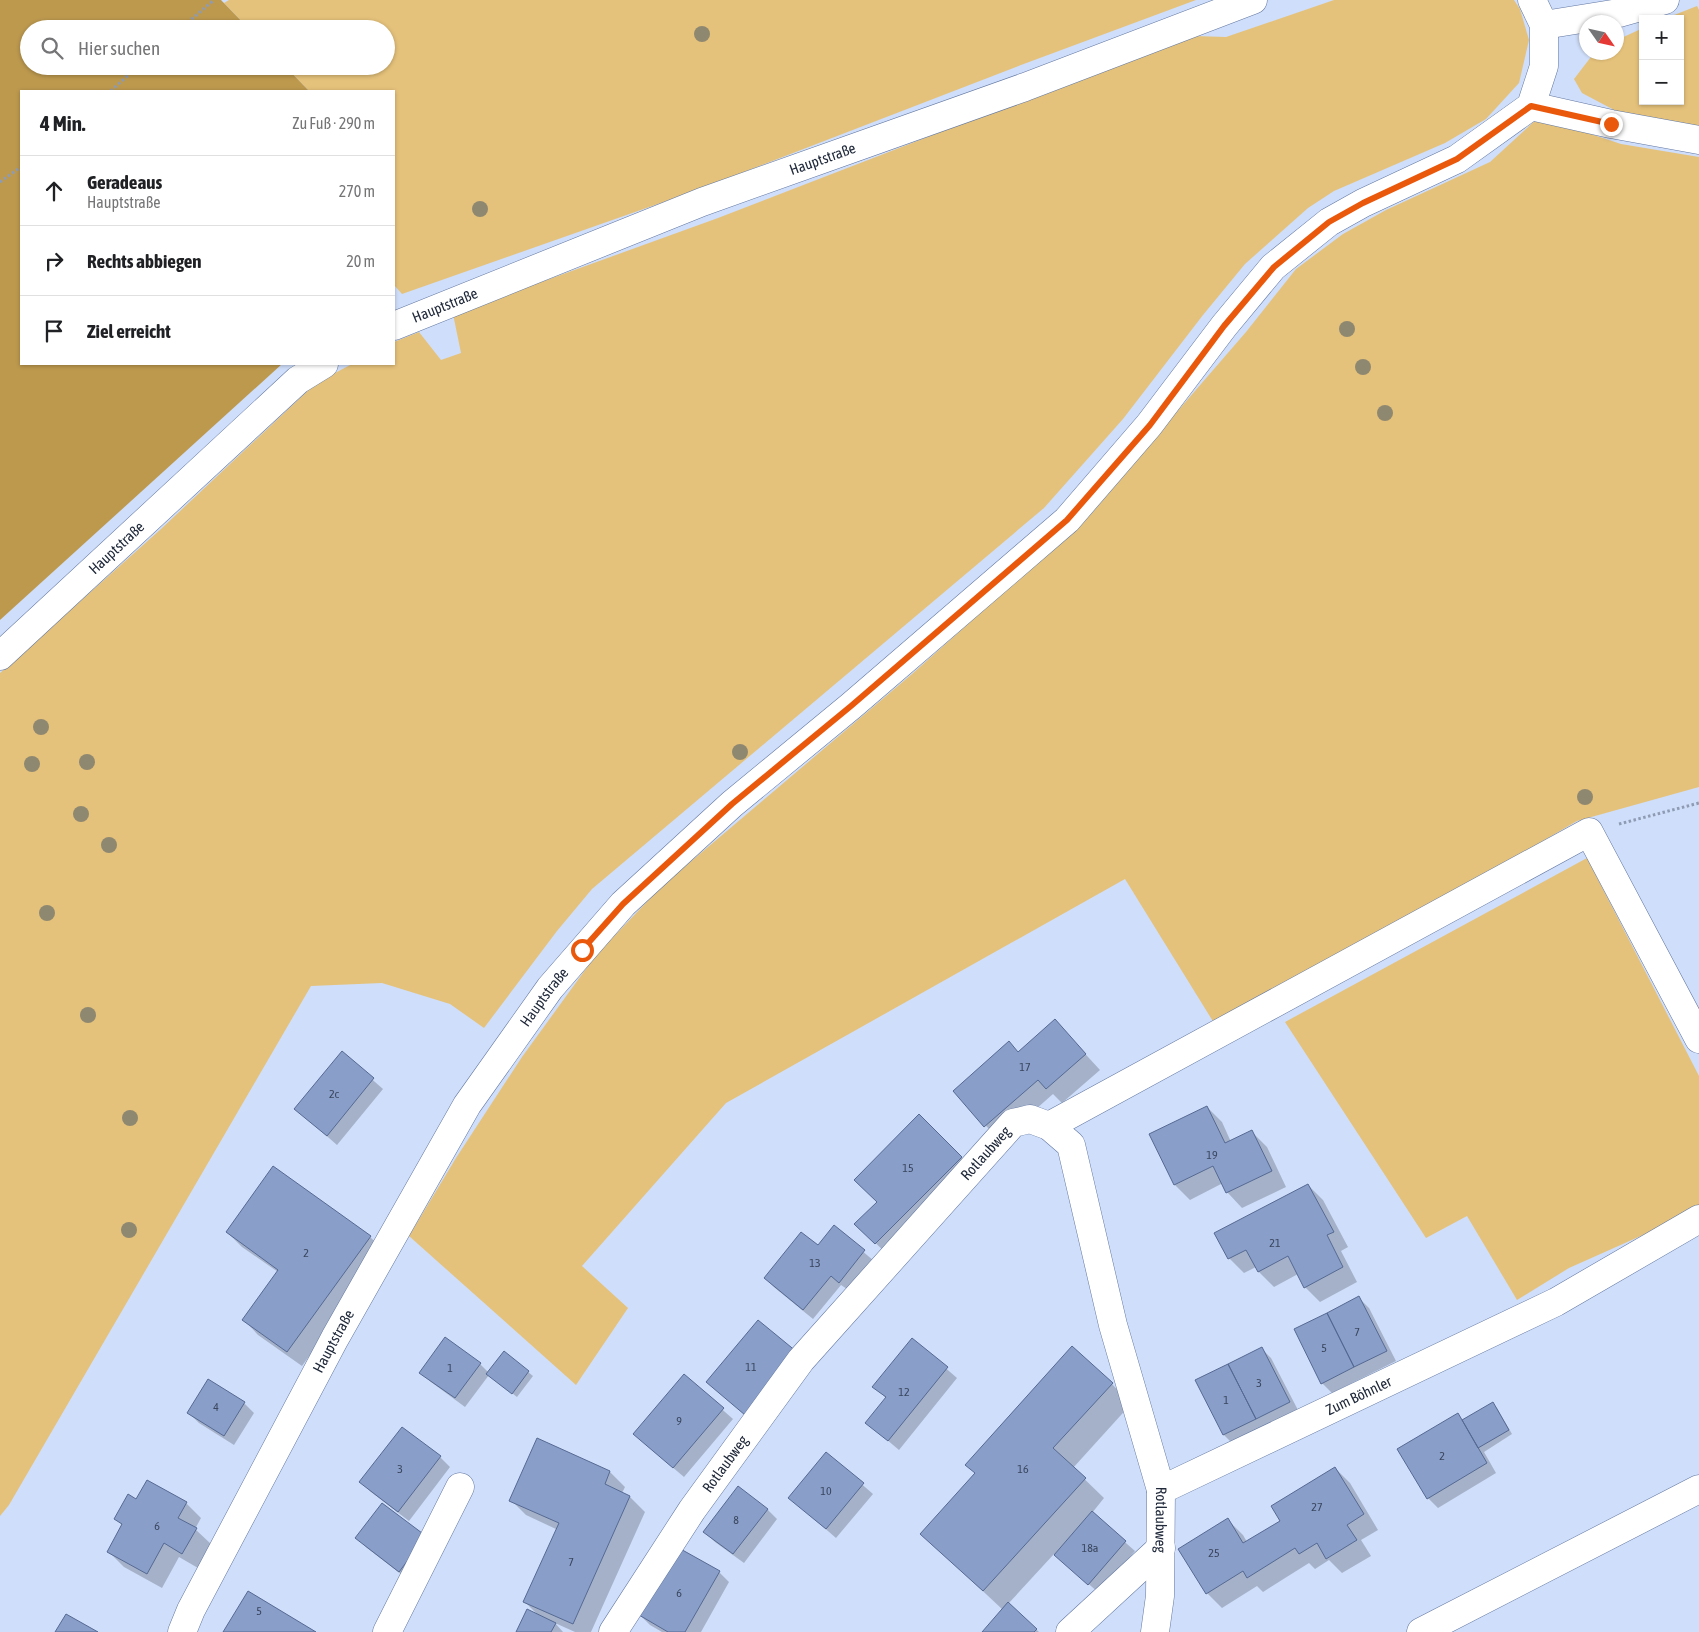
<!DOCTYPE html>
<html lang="de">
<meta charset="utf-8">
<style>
:root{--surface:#fff;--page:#f6f6f6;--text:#202124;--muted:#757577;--line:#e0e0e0}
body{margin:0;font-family:"Asap Condensed",sans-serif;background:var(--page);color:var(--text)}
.controls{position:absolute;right:15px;top:15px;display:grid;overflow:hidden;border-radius:0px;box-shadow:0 1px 4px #0004}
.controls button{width:45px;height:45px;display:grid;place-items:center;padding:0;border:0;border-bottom:1px solid var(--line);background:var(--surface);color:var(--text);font:25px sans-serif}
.compass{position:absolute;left:1579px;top:15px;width:45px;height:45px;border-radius:50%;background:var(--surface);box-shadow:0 1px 4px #0004;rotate:124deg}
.stop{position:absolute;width:15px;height:15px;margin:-11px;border:4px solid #ea580c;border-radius:50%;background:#fff}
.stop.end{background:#ea580c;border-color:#fff;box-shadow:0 1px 5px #0008}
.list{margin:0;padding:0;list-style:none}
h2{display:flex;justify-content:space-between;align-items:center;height:65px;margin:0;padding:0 20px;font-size:21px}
h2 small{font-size:16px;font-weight:400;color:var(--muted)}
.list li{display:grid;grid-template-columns:32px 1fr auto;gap:15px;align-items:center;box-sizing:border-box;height:70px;padding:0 20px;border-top:1px solid var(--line)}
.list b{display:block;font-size:19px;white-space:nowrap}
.list p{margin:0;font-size:16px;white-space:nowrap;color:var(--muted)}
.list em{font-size:16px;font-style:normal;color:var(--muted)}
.icon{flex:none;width:28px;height:28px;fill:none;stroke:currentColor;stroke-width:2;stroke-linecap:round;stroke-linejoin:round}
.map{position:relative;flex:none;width:1699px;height:1632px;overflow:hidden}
.search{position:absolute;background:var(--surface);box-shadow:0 1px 4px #0004;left:20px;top:20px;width:375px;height:55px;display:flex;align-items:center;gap:12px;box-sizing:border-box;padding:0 18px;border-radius:28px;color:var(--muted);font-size:19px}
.panel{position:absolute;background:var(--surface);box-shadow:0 1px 4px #0004;left:20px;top:90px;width:375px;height:275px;border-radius:0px}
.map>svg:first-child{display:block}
</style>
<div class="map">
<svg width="1699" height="1632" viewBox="0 0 1699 1632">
<rect width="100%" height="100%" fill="#cfdefa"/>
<path fill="#e5c27b" d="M229 0H1196L1021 65 692 192 402 294 394 285V91H309L285 66H386V29H249L224 3Z
M1334 0H1514L1520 9 1529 40 1519 83 1486 119 1445 143 1334 191 1308 208 1245 264 1203 315 1123 419 1044 508 592 889 557 931 484 1028 450 1004 382 983 311 986 9 1505 0 1516V673L161 529 316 383 352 364H394V342L419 332 441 360 461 353 453 314 718 218 1031 97 1194 36 1226 37Z
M1697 6 1699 10V126L1616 111 1582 93 1574 79 1594 53 1616 52 1617 40 1643 28V101H1680V19H1664Z
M1539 117 1621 144 1699 157V787L1577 821 1271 1000 1214 1023 1125 879 726 1103 582 1266 628 1308 576 1385 409 1236 456 1158 522 1057 596 955 662 886 912 674 1093 512 1169 421 1246 332 1296 269 1343 234 1386 210 1490 162Z
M1587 858 1699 1076V1210L1569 1268 1517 1300 1467 1216 1426 1238 1285 1022Z"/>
<path fill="#bd994e" d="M0 0H221L249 29H29V66H285L309 91H21V364H282L0 620Z"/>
<path fill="#0003" d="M1055 1021 1100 1070 1062 1103 1053 1094 1000 1141 954 1091 1019 1053Z
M342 1053 383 1089 337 1145 296 1109Z
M1207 1107 1222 1122 1231 1142 1252 1132 1267 1147 1286 1187 1242 1208 1228 1193 1223 1183 1190 1200 1175 1185 1151 1135Z
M919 1116 976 1172 891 1258 856 1224 878 1202Z
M1308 1185 1323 1200 1348 1247 1341 1251 1357 1282 1320 1302 1305 1287 1298 1274 1274 1287 1259 1272 1256 1267 1244 1273 1229 1258Z
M834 1227 874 1261 850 1291 841 1285 813 1319 775 1288 765 1278 818 1247Z
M227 1232 370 1237 385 1251 302 1366 258 1335 244 1320 278 1272 242 1247Z
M1359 1298 1369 1308 1396 1361 1332 1393 1322 1383Z
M912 1339 957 1378 899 1450 867 1423 886 1398 874 1387Z
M1261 1348 1271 1358 1299 1412 1234 1445 1224 1435 1197 1381Z
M480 1364 488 1372H528L533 1376 517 1397 489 1375 465 1407 431 1382 421 1372Z
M684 1376 733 1419 684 1477 645 1444Z
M1112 1384 1131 1404 1073 1468 1104 1498 1092 1513 1135 1551 1099 1593 1054 1554 1008 1604 1039 1632H983L1003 1610 922 1534Z
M244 1403 254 1413 234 1445 199 1423 189 1413Z
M1492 1404 1497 1408 1512 1434 1484 1452 1496 1473 1438 1508 1428 1498 1458 1415 1463 1421Z
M538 1440 610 1472 625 1487 622 1493 630 1497 645 1512 591 1632H575L555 1623 563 1632H518L539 1616 525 1602 558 1530 526 1515 511 1500Z
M827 1454 873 1494 836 1538 790 1498Z
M440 1457 450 1467 409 1521 371 1492 361 1482Z
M1335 1468 1350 1483 1378 1530 1361 1540 1371 1556 1342 1573 1329 1560 1315 1569 1309 1563 1263 1592 1257 1586 1222 1608 1207 1593 1228 1520 1243 1535 1247 1542 1281 1521Z
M137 1501 186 1503 201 1518 195 1529 211 1544 198 1568 179 1557 162 1588 124 1567 109 1552 123 1526 116 1519Z
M767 1509 777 1519 744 1563 715 1542 705 1532Z
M425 1537 410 1581 367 1548 357 1538Z
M719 1572 729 1582 701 1632H662L650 1625 640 1615Z"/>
<path fill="#899fca" stroke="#556992" d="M1055 1019 1086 1054 1046 1089 1038 1080 984 1127 953 1091 1009 1041 1018 1052Z
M342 1051 374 1078 327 1136 294 1109Z
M1207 1106 1225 1143 1252 1130 1272 1171 1226 1193 1213 1166 1174 1185 1149 1134Z
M919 1114 962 1157 875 1244 854 1224 877 1202 854 1180Z
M273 1166 371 1236 287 1352 242 1320 278 1270 226 1232Z
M1308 1184 1334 1232 1327 1235 1343 1267 1304 1288 1288 1256 1258 1272 1246 1250 1228 1259 1214 1233Z
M834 1225 865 1250 839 1283 831 1276 803 1310 764 1278 801 1232 818 1245Z
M1359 1296 1387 1351 1354 1367 1327 1313Z
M1327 1313 1354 1367 1321 1384 1294 1329Z
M758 1320 797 1352 745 1415 706 1382Z
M445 1337 481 1363 455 1398 419 1373Z
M912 1338 948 1367 888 1441 865 1423 886 1397 872 1387Z
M1072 1346 1113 1383 1053 1448 1086 1478 983 1591 920 1534 975 1473 965 1465Z
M1262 1347 1290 1402 1256 1419 1228 1364Z
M504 1351 529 1371 512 1394 486 1374Z
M1228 1364 1256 1419 1223 1435 1195 1380Z
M684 1374 724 1408 673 1468 633 1434Z
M208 1379 245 1402 224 1436 187 1413Z
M1493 1402 1509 1430 1478 1448 1462 1420Z
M1458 1413 1487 1463 1427 1499 1397 1449Z
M402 1427 441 1456 398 1512 359 1482Z
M537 1438 610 1471 605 1484 630 1496 573 1624 523 1602 559 1523 509 1501Z
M826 1452 864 1483 826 1529 788 1498Z
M1335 1467 1364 1514 1347 1525 1357 1540 1326 1559 1317 1543 1299 1554 1295 1548 1247 1578 1243 1571 1206 1594 1178 1549 1228 1518 1243 1543 1280 1521 1271 1506Z
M147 1480 187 1502 178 1518 197 1528 182 1554 164 1543 147 1574 107 1552 122 1524 114 1519 128 1494 136 1499Z
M738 1486 768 1509 733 1554 703 1532Z
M382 1503 426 1536 399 1572 355 1538Z
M1092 1511 1126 1541 1088 1585 1054 1555Z
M677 1547 720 1571 685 1632H668L639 1615Z
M248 1591 316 1632H223Z
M1008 1602 1037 1629 1034 1632H982Z
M527 1609 556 1623 551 1632H516Z
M66 1614 98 1632H55Z"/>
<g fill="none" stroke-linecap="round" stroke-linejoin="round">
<g stroke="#6277a1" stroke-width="29">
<g id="minor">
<path d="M1544 25 1619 13 1665 0"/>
<path d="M1531 106 1611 124 1699 140"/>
<path id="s1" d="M394 326 702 202 1025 87 1253 0"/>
<path id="s2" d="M0 656 298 380 324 364"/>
<path d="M1049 1126 1589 832 1699 1039"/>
<path id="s3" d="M1161 1490 1556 1302 1699 1219"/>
<path id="s4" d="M182 1632 191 1610 335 1338 467 1105 550 988 623 904 732 804 851 706 1067 520 1149 425 1224 326 1273 267 1329 222 1363 203 1457 159 1531 106 1544 66V25L1532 0"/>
<path d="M387 1632 460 1487"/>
<path id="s5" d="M613 1632 692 1510 801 1360 1013 1123 1030 1119 1049 1126 1071 1145 1113 1325 1161 1490 1160 1596 1155 1632"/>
<path d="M1070 1632 1161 1548"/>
<path d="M1421 1632 1699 1489"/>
</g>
</g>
<path stroke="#8e9bb3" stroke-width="3" stroke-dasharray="2.5 2.5" stroke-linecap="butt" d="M180 29 214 0
M111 91 138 66
M0 182 21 167
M1619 824 1699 803"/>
<use href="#minor" stroke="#fff" stroke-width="28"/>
</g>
<g fill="#8f8871">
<circle cx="702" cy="34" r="8"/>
<circle cx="480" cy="209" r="8"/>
<circle cx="1347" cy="329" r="8"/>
<circle cx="1363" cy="367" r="8"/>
<circle cx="1385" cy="413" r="8"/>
<circle cx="41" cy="727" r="8"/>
<circle cx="740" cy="752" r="8"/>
<circle cx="87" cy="762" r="8"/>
<circle cx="32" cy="764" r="8"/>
<circle cx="1585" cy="797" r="8"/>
<circle cx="81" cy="814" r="8"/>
<circle cx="109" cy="845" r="8"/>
<circle cx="47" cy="913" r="8"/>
<circle cx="88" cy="1015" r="8"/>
<circle cx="130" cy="1118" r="8"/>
<circle cx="129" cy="1230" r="8"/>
</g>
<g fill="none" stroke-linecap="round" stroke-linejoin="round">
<path stroke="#ea580c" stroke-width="6" d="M582 950 623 904 732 804 851 706 1067 520 1150 425 1224 326 1274 267 1329 222 1363 203 1457 159 1531 106 1611 124"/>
</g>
<g text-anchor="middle" stroke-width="4.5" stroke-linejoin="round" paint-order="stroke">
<g font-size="12" fill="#3b475f">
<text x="1025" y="1071">17</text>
<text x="334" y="1098">2c</text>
<text x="1212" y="1159">19</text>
<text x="908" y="1172">15</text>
<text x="1275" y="1247">21</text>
<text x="306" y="1257">2</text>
<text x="815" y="1267">13</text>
<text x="1357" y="1336">7</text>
<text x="1324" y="1352">5</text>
<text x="751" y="1371">11</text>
<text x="450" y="1372">1</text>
<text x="1259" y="1387">3</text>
<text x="904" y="1396">12</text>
<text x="1226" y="1404">1</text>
<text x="216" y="1411">4</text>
<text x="679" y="1425">9</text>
<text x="1442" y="1460">2</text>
<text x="400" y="1473">3</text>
<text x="1023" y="1473">16</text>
<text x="826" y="1495">10</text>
<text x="1317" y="1511">27</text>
<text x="736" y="1524">8</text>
<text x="157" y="1530">6</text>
<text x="1090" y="1552">18a</text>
<text x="1214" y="1557">25</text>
<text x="571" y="1566">7</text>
<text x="679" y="1597">6</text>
<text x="259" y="1615">5</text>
</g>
<g font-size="15" fill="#212a3b" stroke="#cfdefa">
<text dy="5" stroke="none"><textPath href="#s1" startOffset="460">Hauptstraße</textPath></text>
<text dy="5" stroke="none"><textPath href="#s1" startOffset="55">Hauptstraße</textPath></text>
<text dy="5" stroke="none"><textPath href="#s2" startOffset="159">Hauptstraße</textPath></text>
<text dy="5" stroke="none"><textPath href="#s4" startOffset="732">Hauptstraße</textPath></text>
<text dy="5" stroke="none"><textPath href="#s5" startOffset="608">Rotlaubweg</textPath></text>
<text dy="5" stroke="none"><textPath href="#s4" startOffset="328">Hauptstraße</textPath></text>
<text dy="5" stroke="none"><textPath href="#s3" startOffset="219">Zum Böhnler</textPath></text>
<text dy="5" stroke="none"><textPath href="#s5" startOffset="202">Rotlaubweg</textPath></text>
<text dy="5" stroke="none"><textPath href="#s5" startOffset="1102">Rotlaubweg</textPath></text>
</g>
</g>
</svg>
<div class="controls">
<button>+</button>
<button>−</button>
</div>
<svg class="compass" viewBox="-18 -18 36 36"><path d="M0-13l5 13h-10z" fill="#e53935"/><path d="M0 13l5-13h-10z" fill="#757577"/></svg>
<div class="stop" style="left:582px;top:950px"></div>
<div class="stop end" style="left:1611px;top:124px"></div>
<div class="search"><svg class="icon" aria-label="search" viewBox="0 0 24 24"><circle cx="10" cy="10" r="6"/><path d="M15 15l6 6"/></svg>Hier suchen</div>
<section class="panel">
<h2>4 Min.<small>Zu Fuß · 290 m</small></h2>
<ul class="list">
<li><svg class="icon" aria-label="ahead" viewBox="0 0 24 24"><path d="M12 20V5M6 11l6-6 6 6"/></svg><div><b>Geradeaus</b><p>Hauptstraße</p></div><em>270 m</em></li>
<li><svg class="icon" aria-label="right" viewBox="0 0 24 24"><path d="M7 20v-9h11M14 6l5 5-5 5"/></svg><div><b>Rechts abbiegen</b></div><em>20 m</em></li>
<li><svg class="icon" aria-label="arrive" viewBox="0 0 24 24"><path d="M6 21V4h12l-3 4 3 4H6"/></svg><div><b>Ziel erreicht</b></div></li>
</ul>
</section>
</div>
